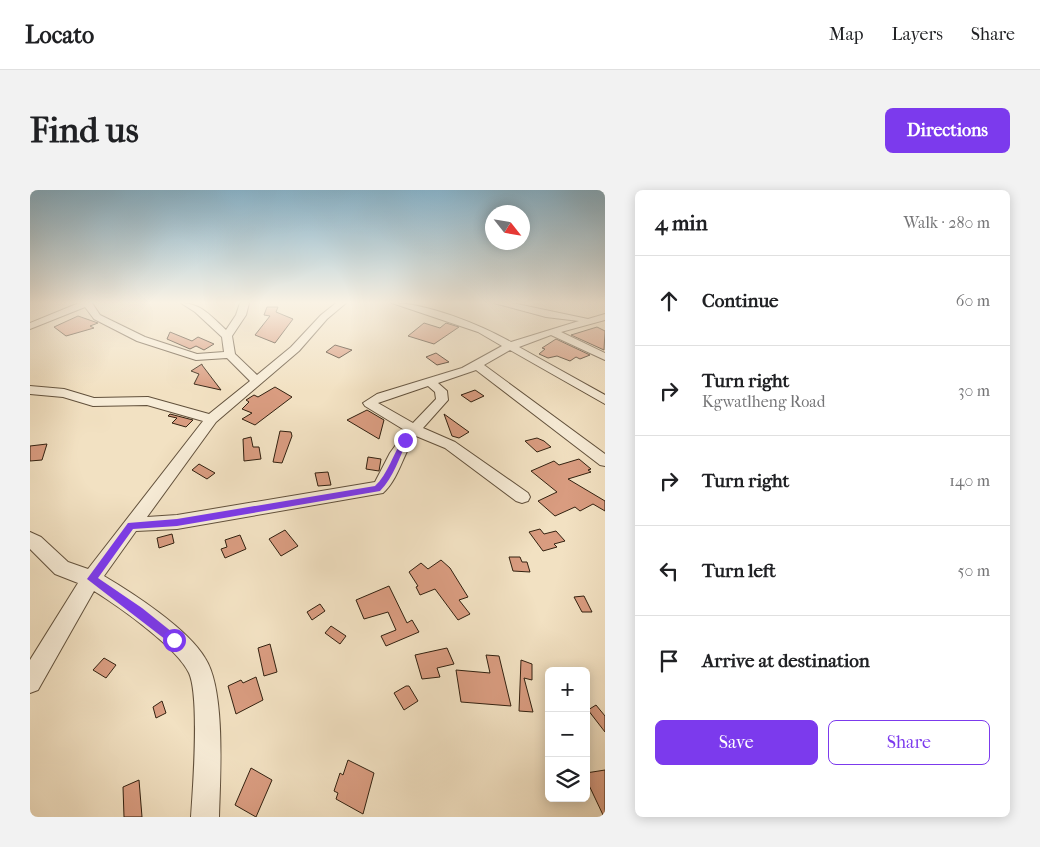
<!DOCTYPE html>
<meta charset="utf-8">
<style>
:root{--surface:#fff;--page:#f2f2f2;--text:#202124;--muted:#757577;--line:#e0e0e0;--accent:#7c3aed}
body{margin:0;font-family:"IM FELL French Canon",serif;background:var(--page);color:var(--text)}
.controls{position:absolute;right:15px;bottom:15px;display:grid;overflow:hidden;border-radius:8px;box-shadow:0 2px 12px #0003}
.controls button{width:45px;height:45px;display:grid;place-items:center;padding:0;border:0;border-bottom:1px solid var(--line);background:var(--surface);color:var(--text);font:25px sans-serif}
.compass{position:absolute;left:455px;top:15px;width:45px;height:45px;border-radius:50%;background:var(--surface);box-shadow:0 2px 12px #0003;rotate:121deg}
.stop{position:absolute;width:15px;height:15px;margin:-11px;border:4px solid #7c3aed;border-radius:50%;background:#fff}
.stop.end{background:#7c3aed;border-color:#fff;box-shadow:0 1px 5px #0008}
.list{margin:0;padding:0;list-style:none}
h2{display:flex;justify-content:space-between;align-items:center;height:65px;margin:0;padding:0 20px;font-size:21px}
h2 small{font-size:16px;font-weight:400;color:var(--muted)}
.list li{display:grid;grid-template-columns:32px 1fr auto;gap:15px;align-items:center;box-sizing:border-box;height:90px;padding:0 20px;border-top:1px solid var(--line)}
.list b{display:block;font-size:19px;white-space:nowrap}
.list p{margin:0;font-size:16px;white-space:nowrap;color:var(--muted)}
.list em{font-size:16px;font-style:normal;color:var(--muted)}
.actions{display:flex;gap:10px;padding:15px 20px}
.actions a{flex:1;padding:11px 0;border:1px solid var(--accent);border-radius:8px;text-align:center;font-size:18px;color:var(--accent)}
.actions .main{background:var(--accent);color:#fff}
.icon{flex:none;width:28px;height:28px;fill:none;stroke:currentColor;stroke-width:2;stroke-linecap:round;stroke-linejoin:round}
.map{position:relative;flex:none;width:575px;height:627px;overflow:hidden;border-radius:8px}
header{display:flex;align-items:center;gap:30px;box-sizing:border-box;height:70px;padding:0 25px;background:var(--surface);border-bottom:1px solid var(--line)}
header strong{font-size:24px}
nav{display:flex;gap:28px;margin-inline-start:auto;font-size:18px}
.intro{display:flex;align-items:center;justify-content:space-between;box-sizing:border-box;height:120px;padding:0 30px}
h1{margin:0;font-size:35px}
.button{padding:12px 22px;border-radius:8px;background:var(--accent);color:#fff;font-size:18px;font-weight:700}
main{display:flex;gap:30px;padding:0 30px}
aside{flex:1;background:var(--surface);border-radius:8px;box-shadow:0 2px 12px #0003}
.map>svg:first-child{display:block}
</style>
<header>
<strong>Locato</strong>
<nav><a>Map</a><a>Layers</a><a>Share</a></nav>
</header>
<div class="intro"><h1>Find us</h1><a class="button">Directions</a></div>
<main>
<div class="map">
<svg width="575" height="627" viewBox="0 0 575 627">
<rect width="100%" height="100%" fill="#f2e1c2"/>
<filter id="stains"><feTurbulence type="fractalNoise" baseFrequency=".004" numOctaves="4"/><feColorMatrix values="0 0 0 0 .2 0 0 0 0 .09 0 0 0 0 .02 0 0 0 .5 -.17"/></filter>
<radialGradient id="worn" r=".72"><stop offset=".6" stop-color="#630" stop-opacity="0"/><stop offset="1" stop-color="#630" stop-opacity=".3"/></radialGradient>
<path fill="#d99c80" stroke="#322110" d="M237 117H248L246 122 263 129 245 153 225 145 240 126 234 125Z
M48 126 68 133 60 136 64 138 36 146 24 137Z
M394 133 410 138 416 133 429 137 404 154 378 146Z
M567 137 575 141 574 160 541 145Z
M140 142 162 151 168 147 184 154 174 160 166 156 160 159 137 149Z
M526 149 560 165 550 169 546 167 540 171 527 166 518 168 509 164 515 159 512 158Z
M305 155 322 160 309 168 296 162Z
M406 163 419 172 407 175 396 167Z
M172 174V175L191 200 164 194 169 184 161 181Z
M245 197 262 207 225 235 212 229 222 223 212 219 219 212 216 210 224 205 228 207Z
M445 200 454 206 441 212 431 205Z
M337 220 354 230 349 249 317 230Z
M140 224 163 230 156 237 142 233 147 228 138 226Z
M414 224 439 242 429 248 422 246Z
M250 241 261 242 262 246 252 273 243 272Z
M221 247 223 257H229L231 269 214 271 213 249Z
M507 248 514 251 521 257 507 262 495 251Z
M17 254 12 270 0 271V256Z
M338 267 351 269 349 281 336 279Z
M549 269 561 279 558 280 561 282 538 289 575 311V321L563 314 550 321 545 317 525 326 508 311 527 302 501 281 524 271 529 275Z
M169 274 185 283 177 289 162 280Z
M298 282 301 295 288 296 285 283Z
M510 339 514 344 526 341 535 351 524 354 527 357 513 361 499 342Z
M255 340 268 356 251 366 239 349Z
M142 344 144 353 129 358 127 348Z
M210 345 216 359 195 368 191 359 197 357 195 350Z
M479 367H490L492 372H497L500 382 483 381Z
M411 370 420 378 438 407 429 410 440 424 428 430 405 399 390 405 386 397 388 396 379 382 391 373 398 379Z
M359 396 377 433 382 430 389 442 356 456 351 446 366 440 358 422 334 429 326 410Z
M554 406 562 422H552L544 407Z
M290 414 295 421 282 430 277 422Z
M301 436 316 446 310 454 295 443Z
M240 454 247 482 234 486 228 458Z
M417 458 424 474 407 478 410 487 392 489 385 465Z
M456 465 469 466 481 516 431 512 426 480 460 483Z
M74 468 86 475 76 488 63 480Z
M491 470 502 474V490L494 488 503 522 489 521Z
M226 487 233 510 206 524 198 496 211 490 213 493Z
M376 496H379L388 511 374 520 364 503Z
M132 511 136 523 126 528 123 517Z
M566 515 575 526V542L558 520Z
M318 570 344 583 333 624 306 609 308 603 304 601 310 583 313 585Z
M221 578 242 590 226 627 205 615Z
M575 580V627H574L556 589V583Z
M109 590 112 627H94L93 597Z"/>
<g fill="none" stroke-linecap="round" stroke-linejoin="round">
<g stroke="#62513c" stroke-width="2">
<path id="minor" d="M49 113H62L70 125 115 147 167 164 194 162 192 147 165 122 151 113C171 113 182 127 196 140L206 125 210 113H219L216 125 202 146 205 164 227 185 261 157 291 125 306 113H316L297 129 269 161 186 232 117 327 147 325 345 292 360 263 376 241 335 216 333 213 347 204 432 178 472 156 448 142 362 113C397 113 451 135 481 152L549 131 516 127 464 113H482L558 129 575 124V130L531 142 575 163V170L521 145 489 157 575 205V214L480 160 454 175 575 264V276L570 275 446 180 408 193 417 201 418 210 393 238 425 252 498 303 500 307 498 311 492 313 486 311 415 258 386 246C373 263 369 289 353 303L147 339 106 341 74 386C103 403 158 439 175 468 196 500 190 588 189 627H161C163 597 170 507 159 483 147 457 88 416 64 401L8 500 0 503V470L48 393 25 384 0 359V342L11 347 38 372 58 379 173 231 117 215 63 216 33 207 0 204V196L34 199 64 208 118 207 179 224 220 191 197 168 166 170 107 151 64 129 55 117 0 139V133ZM398 196 405 202 406 209 383 233 348 213Z"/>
</g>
<use href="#minor" fill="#f7ecd7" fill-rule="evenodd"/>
</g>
<linearGradient id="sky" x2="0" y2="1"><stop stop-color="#89b8d2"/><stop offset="0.56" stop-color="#f9f2e4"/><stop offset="1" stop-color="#f9f2e4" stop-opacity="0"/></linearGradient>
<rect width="575" height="201" fill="url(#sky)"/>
<path fill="#7c3aed" d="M373 249 378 250C369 267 364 287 350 301L147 336 103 339 68 388 112 418 147 446V453H140L57 389 98 333 147 329 345 296C358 284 363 264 373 249Z"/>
<rect width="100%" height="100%" filter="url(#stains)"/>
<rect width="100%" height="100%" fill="url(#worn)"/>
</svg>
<div class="controls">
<button>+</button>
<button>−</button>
<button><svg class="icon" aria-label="layers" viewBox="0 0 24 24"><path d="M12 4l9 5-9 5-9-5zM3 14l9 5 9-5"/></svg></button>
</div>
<svg class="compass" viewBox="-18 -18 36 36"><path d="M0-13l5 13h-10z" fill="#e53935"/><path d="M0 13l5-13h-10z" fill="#757577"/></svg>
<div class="stop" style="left:144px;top:450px"></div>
<div class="stop end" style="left:375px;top:250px"></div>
</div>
<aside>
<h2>4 min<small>Walk · 280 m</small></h2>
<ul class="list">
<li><svg class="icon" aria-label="ahead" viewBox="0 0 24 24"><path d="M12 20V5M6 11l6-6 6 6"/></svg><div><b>Continue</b></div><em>60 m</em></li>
<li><svg class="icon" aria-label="right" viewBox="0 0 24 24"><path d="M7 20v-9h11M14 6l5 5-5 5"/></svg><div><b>Turn right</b><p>Kgwatlheng Road</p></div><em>30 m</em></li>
<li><svg class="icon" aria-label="right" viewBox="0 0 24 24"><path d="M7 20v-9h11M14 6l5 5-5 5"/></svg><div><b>Turn right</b></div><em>140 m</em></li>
<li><svg class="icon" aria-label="left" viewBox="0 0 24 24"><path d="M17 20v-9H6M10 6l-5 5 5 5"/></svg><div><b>Turn left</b></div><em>50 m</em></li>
<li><svg class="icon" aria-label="arrive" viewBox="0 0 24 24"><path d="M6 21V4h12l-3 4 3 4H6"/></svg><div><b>Arrive at destination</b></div></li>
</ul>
<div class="actions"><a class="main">Save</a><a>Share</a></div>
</aside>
</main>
